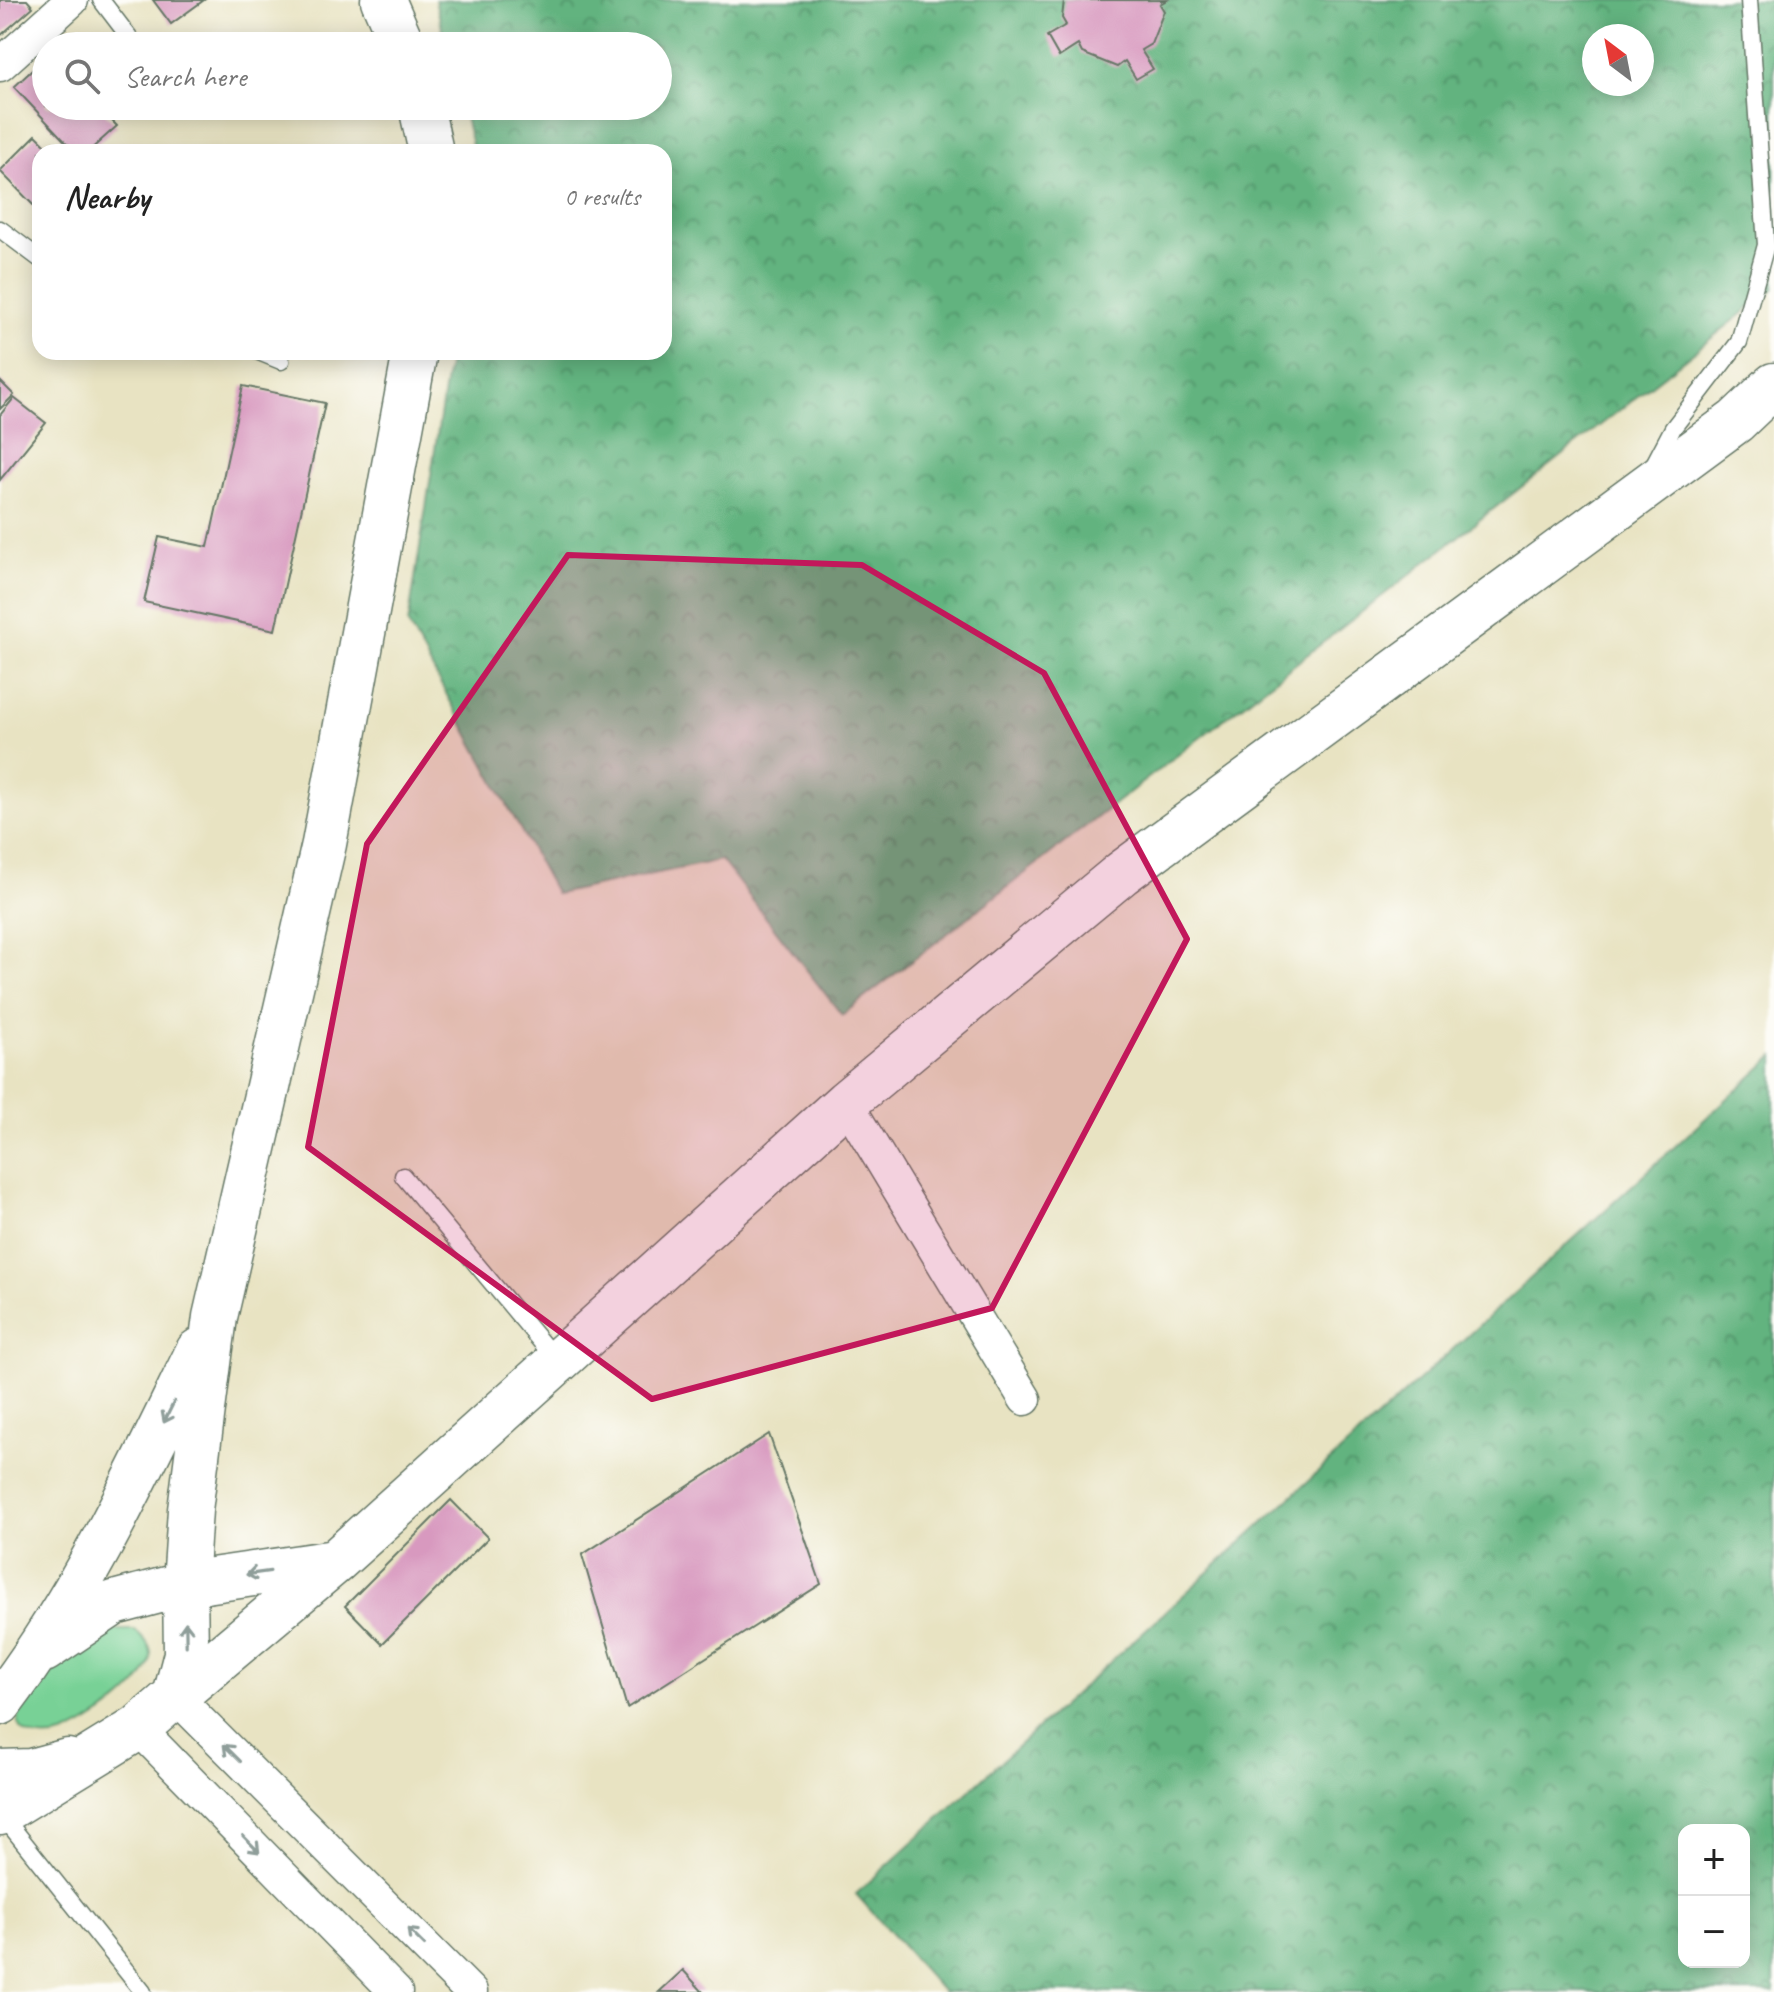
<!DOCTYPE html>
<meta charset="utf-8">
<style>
:root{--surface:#fff;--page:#f2f2f2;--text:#222;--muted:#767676;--line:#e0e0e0}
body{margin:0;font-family:Caveat,sans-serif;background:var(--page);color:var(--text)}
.controls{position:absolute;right:24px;bottom:24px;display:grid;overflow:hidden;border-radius:16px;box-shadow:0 4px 20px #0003}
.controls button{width:72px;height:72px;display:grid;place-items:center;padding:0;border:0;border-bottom:2px solid var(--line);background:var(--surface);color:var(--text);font:40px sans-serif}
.compass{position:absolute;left:1582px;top:24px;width:72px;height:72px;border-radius:50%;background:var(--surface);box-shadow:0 4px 20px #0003;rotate:328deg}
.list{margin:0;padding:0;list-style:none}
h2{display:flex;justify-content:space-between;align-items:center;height:104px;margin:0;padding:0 32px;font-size:34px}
h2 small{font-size:26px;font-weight:400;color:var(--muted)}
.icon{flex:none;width:44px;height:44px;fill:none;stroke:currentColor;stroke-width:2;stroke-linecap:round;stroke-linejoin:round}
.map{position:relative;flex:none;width:1774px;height:1992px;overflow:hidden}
.search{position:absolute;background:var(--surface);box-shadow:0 4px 20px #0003;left:32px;top:32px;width:640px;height:88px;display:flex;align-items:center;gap:20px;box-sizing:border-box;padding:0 28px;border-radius:44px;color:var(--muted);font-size:30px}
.panel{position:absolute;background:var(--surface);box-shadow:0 4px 20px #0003;left:32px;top:144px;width:640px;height:216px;border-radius:24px}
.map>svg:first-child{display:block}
</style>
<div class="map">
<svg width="1774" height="1992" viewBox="0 0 1774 1992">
<defs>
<pattern id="forest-crowns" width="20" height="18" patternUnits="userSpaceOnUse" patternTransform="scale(2)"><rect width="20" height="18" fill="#62b37f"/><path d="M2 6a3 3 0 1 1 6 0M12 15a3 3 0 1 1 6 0" fill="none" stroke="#509369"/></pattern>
</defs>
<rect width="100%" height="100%" fill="#fdfcf7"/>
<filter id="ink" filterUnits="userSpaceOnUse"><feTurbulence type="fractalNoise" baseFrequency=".0125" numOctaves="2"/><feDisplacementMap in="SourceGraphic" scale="16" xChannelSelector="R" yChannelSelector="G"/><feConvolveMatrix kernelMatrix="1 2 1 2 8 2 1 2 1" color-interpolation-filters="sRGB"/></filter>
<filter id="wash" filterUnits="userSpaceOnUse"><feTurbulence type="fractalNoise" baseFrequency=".006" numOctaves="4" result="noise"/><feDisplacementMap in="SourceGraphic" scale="32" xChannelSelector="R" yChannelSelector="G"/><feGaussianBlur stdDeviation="1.8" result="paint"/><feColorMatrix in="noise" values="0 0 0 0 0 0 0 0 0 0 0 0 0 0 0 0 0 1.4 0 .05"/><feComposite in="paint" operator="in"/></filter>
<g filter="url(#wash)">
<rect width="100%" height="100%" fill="#e8e3c2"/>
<path fill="#78d196" stroke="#4c8765" stroke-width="2" d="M114 1630H135C142 1637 151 1644 151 1655 151 1685 89 1726 63 1735 46 1740 13 1739 19 1713 20 1708 25 1701 28 1697 45 1665 82 1644 114 1630Z"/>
<path fill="url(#forest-crowns)" stroke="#40785a" stroke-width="2" fill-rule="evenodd" d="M435 0H1774V289L1330 637 842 1015 721 860 556 894 408 624 450 352H664V152H474L462 106H658V46H447ZM1594 36H1642V84H1594Z
M1774 1056V1992H943L856 1894ZM1684 1830H1744V1962H1684Z"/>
<g id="blocks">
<path fill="#d899bf" d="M0 0H27L33 7 0 36Z
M153 0H204L171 24Z
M1064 0H1167L1160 4 1164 11 1151 44 1141 50 1153 69 1136 79 1125 61 1117 67 1082 53 1078 45 1059 57 1047 36 1066 25 1062 18Z
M46 57V106H98L117 126 88 152H75L14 87Z
M36 135 53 152H40V212L0 171Z
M0 381 14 395 0 409Z
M243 386 325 403 275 630 144 602 159 537 208 547Z
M14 398 46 423 0 480V415Z
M769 1434 821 1584 627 1708 582 1555Z
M451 1500 488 1538 382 1644 345 1606Z
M683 1970 703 1992H659Z"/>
</g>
</g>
<g filter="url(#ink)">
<use href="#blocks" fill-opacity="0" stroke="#657766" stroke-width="2"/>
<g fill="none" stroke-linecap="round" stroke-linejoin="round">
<g stroke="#657766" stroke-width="19">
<path id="lane" d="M101 0 136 46
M0 229 40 259
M259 352 281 361
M1653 466 1673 428 1739 342 1766 245 1749 0
M403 1176 556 1360
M2 1815 143 1992"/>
</g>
<g stroke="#657766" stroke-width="35">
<path id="street" d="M0 65 72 0
M846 1102 1025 1399
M175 1696 471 1992
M138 1728 396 1992"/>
</g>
<g stroke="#657766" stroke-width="47">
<path id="secondary" d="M383 0 403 46
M421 106 431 152
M44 1650 114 1603 185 1584 335 1562
M175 1696 335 1562 846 1102 1122 873 1736 421 1774 385
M0 1703C82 1596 139 1472 198 1351
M0 1772 31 1771 68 1761
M0 1813 138 1728 175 1696 186 1654 185 1584 190 1510 215 1317 324 844 415 352"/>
</g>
<use href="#lane" stroke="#fff" stroke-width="16"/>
<use href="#street" stroke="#fff" stroke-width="32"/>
<use href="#secondary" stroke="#fff" stroke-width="44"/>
</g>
<defs><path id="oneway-shaft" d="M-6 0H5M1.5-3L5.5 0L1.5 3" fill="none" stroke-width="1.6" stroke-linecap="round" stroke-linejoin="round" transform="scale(2)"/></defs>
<g stroke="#8f9e9a">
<use href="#oneway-shaft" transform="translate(169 1412) rotate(116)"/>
<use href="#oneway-shaft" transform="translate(258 1573) rotate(172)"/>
<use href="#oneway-shaft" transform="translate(186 1634) rotate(-91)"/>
<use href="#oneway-shaft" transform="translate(232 1753) rotate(-135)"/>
<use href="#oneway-shaft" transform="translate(251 1844) rotate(46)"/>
<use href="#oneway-shaft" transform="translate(416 1937) rotate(-135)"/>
</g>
</g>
<path fill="#c2185b" fill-opacity="0.2" stroke="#c2185b" stroke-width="6" stroke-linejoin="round" d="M568 555 862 565 1044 673 1187 939 992 1308 652 1399 308 1147 367 844Z"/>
</svg>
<div class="controls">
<button>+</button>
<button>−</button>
</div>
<svg class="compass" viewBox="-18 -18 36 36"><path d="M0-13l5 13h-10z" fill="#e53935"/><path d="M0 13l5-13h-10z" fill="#767676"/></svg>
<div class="search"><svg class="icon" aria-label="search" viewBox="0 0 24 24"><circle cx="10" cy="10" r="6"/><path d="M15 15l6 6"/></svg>Search here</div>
<section class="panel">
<h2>Nearby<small>0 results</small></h2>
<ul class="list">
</ul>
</section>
</div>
